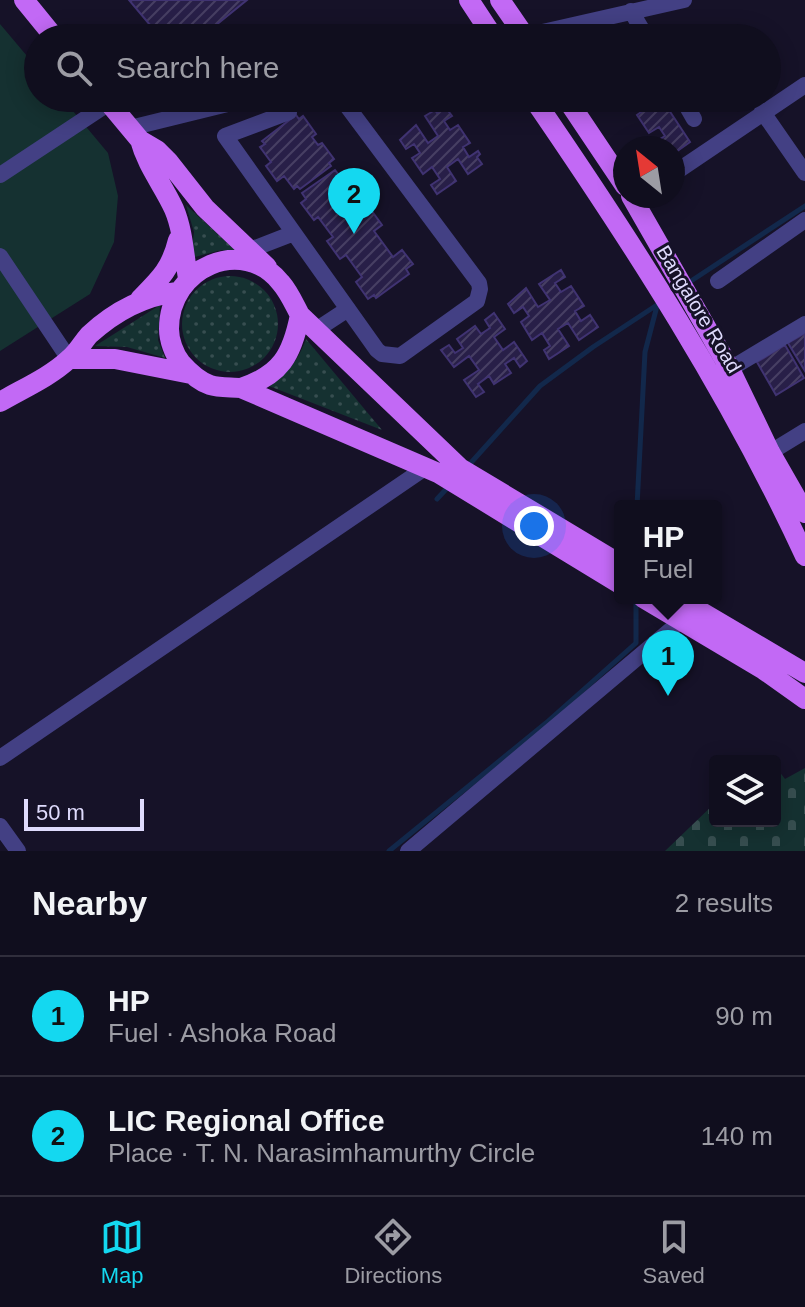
<!DOCTYPE html>
<meta charset="utf-8">
<style>
:root{--surface:#100e1e;--page:#191727;--text:#f1f3f6;--muted:#9c9ca4;--line:#302e3c;--accent:#14d8f0}
body{margin:0;font-family:Helvetica,sans-serif;background:var(--page);color:var(--text)}
.controls{position:absolute;right:24px;bottom:24px;display:grid;overflow:hidden;border-radius:8px;box-shadow:0 4px 20px #0003}
.controls button{width:72px;height:72px;display:grid;place-items:center;padding:0;border:0;border-bottom:2px solid var(--line);background:var(--surface);color:var(--text);font:40px sans-serif}
.compass{position:absolute;left:613px;top:136px;width:72px;height:72px;border-radius:50%;background:var(--surface);box-shadow:0 4px 20px #0003;rotate:330deg}
.scale{position:absolute;left:24px;bottom:20px;width:120px;box-sizing:border-box;padding-left:8px;border:4px solid #dfdbfd;border-top:0;font-size:22px;line-height:28px;white-space:nowrap;color:#dfdbfd;-webkit-text-stroke:6px #161228;paint-order:stroke}
.you{position:absolute;left:534px;top:526px;width:28px;height:28px;margin:-20px;border:6px solid #fff;border-radius:50%;background:#1a73e8;box-shadow:0 0 0 12px #1a73e833}
.badge{display:grid;place-items:center;width:52px;height:52px;border-radius:50%;background:var(--accent);color:#111;font-size:26px;font-weight:700}
.pin{position:absolute;translate:-50% -66px;filter:drop-shadow(0 2px 4px #0008)}
.pin::after{content:'';position:absolute;top:42px;width:28px;height:24px;background:inherit;clip-path:polygon(0 0,100% 0,50% 100%)}
.popup{position:absolute;left:614px;top:500px;width:108px;height:104px;box-sizing:border-box;display:grid;place-content:center;border-radius:8px;background:var(--surface);filter:drop-shadow(0 2px 6px #0005);font-size:26px;white-space:nowrap;color:var(--muted)}
.popup b{font-size:30px;color:var(--text)}
.popup::after{content:'';position:absolute;left:50%;top:100%;margin-left:-16px;border:16px solid transparent;border-top-color:var(--surface)}
.list{margin:0;padding:0;list-style:none}
h2{display:flex;justify-content:space-between;align-items:center;height:104px;margin:0;padding:0 32px;font-size:34px}
h2 small{font-size:26px;font-weight:400;color:var(--muted)}
.list li{display:grid;grid-template-columns:52px 1fr auto;gap:24px;align-items:center;box-sizing:border-box;height:120px;padding:0 32px;border-top:2px solid var(--line)}
.list b{display:block;font-size:30px;white-space:nowrap}
.list p{margin:0;font-size:26px;white-space:nowrap;color:var(--muted)}
.list em{font-size:26px;font-style:normal;color:var(--muted)}
.icon{flex:none;width:44px;height:44px;fill:none;stroke:currentColor;stroke-width:2;stroke-linecap:round;stroke-linejoin:round}
.map{position:relative;flex:none;width:805px;height:851px;overflow:hidden}
.search{position:absolute;background:var(--surface);box-shadow:0 4px 20px #0003;left:24px;right:24px;top:24px;height:88px;display:flex;align-items:center;gap:20px;box-sizing:border-box;padding:0 28px;border-radius:44px;color:var(--muted);font-size:30px}
.sheet{height:344px;background:var(--surface)}
nav{display:flex;justify-content:space-around;align-items:center;box-sizing:border-box;height:112px;border-top:2px solid var(--line);background:var(--surface);font-size:22px;color:var(--muted)}
nav a{display:grid;justify-items:center;gap:4px}
nav .on{color:var(--accent)}
.map>svg:first-child{display:block}
</style>
<div class="map">
<svg width="805" height="851" viewBox="0 0 805 851">
<defs>
<pattern id="grass-dots" width="8" height="8" patternUnits="userSpaceOnUse" patternTransform="scale(2)"><rect width="8" height="8" fill="#153131"/><path d="M2 2h.1M6 6h.1" fill="none" stroke="#374e50" stroke-width="1.8" stroke-linecap="round"/></pattern>
<pattern id="cemetery-stones" width="16" height="16" patternUnits="userSpaceOnUse" patternTransform="scale(2)"><rect width="16" height="16" fill="#153131"/><path d="M2 7V4a2 2 0 0 1 4 0v3zM10 15v-3a2 2 0 0 1 4 0v3z" fill="#374e50"/></pattern>
<pattern id="building-hatch" width="6" height="6" patternUnits="userSpaceOnUse" patternTransform="scale(2)"><rect width="6" height="6" fill="#281f48"/><path d="M-1 1l2-2M0 6l6-6M5 7l2-2" fill="none" stroke="#473f63"/></pattern>
</defs>
<rect width="100%" height="100%" fill="#161228"/>
<path fill="url(#grass-dots)" d="M186 205 237 252 221 250 191 258 194 232Z
M182 324a48 48 0 1 1 96 0a48 48 0 1 1-96 0Z
M160 305 158 340 165 358 127 347 95 346Z
M306 339 382 430 269 386C288 373 298 361 306 339Z"/>
<path fill="url(#cemetery-stones)" d="M775 766 785 779 805 768V851H665L715 803V821H775Z"/>
<path fill="#153131" d="M0 24 38 69V98H62L108 153 118 196 114 242 90 294 0 351Z"/>
<g fill="none" stroke-linecap="round" stroke-linejoin="round">
<path stroke="#12284b" stroke-width="5" d="M688 283 805 206
M468 466 540 386 593 347 660 303
M437 499 450 485
M637 506 645 352 657 306
M389 851 546 723 636 643V599"/>
</g>
<path fill="url(#building-hatch)" stroke="#403372" stroke-width="2" d="M129 0H247L200 38H149L156 32Z
M661 98 690 142 673 154V148H659L655 142 665 136 659 127 649 133 637 115Z
M446 108 452 116 444 121 450 130 458 125 470 143 463 147 469 157 478 151 480 154 477 157 482 164 468 174 458 159 447 167 456 181 437 194 431 185 440 179 432 167 423 174 412 158 420 153 414 144 406 149 400 140 416 125 428 143 438 136 425 116 435 110 437 113Z
M296 115 299 119 303 116 316 134 312 137 318 145 322 143 334 159 329 163 331 166 300 189 297 186 294 189 284 176 277 181 266 166 271 162 260 147 265 144 262 141Z
M335 170 339 175 343 172 356 189 350 193 366 214 371 210 382 225 374 231 393 257 402 250 413 264 406 269 409 274 376 298 374 295 368 299 356 282 362 277 346 255 340 259 327 241 333 237 318 217 314 220 301 203 306 199 302 193Z
M561 270 565 277 555 283 561 292 571 286 584 306 575 311 581 321 590 315 598 327 579 340 568 323 558 329 569 346 549 359 544 350 550 346 542 333 532 340 521 322 529 316 523 307 514 313 508 304 526 288 538 307 550 300 539 284Z
M494 313 505 329 494 337 503 350 514 342 527 361 520 367 514 358 505 364 511 373 494 384 489 376 478 384 484 392 476 397 464 380 479 370 469 356 454 367 441 350 449 345 455 353 463 348 457 339 475 326 481 334 490 328 485 320Z
M805 333V371L788 343Z
M785 345 804 378 776 395 757 362Z"/>
<g fill="none" stroke-linecap="round" stroke-linejoin="round">
<path stroke="#434084" stroke-width="16" d="M631 11 647 38
M516 38 684 0
M735 38 743 33
M682 98 694 119
M762 111 805 173
M289 112 225 136 377 350 382 354 400 356 477 301 480 289 479 283 341 98
M130 128 252 98
M673 174 805 85
M0 175 109 103
M250 250 294 233
M0 256 69 359
M718 281 805 220
M316 330 348 309
M730 369 805 324
M761 458 805 431
M0 758 425 468
M0 826 18 851
M408 851 681 621"/>
<path stroke="#c269f5" stroke-width="20" d="M24 0 55 38
M469 0 494 38
M500 0 526 38
M105 98 140 140 157 150 168 161 205 208 267 267
M533 98C634 245 730 394 805 556
M566 98 625 186
M140 140C147 166 163 185 174 209 183 230 184 255 188 278
M631 196 730 369 770 452 805 513
M140 299C160 279 171 269 178 240
M300 315 460 468 620 564
M69 359H115L191 374
M241 388C281 375 292 355 300 315 294 304 289 292 281 283 243 235 169 267 169 329 169 340 174 354 181 363 189 372 198 381 210 385 219 388 231 387 241 388L438 473 620 584
M0 402C22 389 50 377 69 359 77 353 82 343 89 335 114 312 144 296 177 292
M643 598 764 670 805 699
M678 598 805 673"/>
</g>
<g text-anchor="middle" stroke-width="6" stroke-linejoin="round" paint-order="stroke">
<g font-size="20" fill="#dfdbfd" stroke="#161228">
<text transform="translate(699 309) rotate(59)" y="7">Bangalore Road</text>
</g>
</g>
</svg>
<div class="controls">
<button><svg class="icon" aria-label="layers" viewBox="0 0 24 24"><path d="M12 4l9 5-9 5-9-5zM3 14l9 5 9-5"/></svg></button>
</div>
<svg class="compass" viewBox="-18 -18 36 36"><path d="M0-13l5 13h-10z" fill="#e53935"/><path d="M0 13l5-13h-10z" fill="#9c9ca4"/></svg>
<div class="scale">50 m</div>
<div class="you"></div>
<div class="pin badge" style="left:668px;top:696px">1</div>
<div class="popup"><b>HP</b>Fuel</div>
<div class="pin badge" style="left:354px;top:234px">2</div>
<div class="search"><svg class="icon" aria-label="search" viewBox="0 0 24 24"><circle cx="10" cy="10" r="6"/><path d="M15 15l6 6"/></svg>Search here</div>
</div>
<section class="sheet">
<h2>Nearby<small>2 results</small></h2>
<ul class="list">
<li><span class="badge">1</span><div><b>HP</b><p>Fuel · Ashoka Road</p></div><em>90 m</em></li>
<li><span class="badge">2</span><div><b>LIC Regional Office</b><p>Place · T. N. Narasimhamurthy Circle</p></div><em>140 m</em></li>
</ul>
</section>
<nav>
<a class="on"><svg class="icon" aria-label="map" viewBox="0 0 24 24"><path d="M3 6l6-2 6 2 6-2v14l-6 2-6-2-6 2zM9 4v14M15 6v14"/></svg>Map</a>
<a><svg class="icon" aria-label="directions" viewBox="0 0 24 24"><path d="M12 3l9 9-9 9-9-9zM9 14v-3h6M13 9l2 2-2 2"/></svg>Directions</a>
<a><svg class="icon" aria-label="saved" viewBox="0 0 24 24"><path d="M7 4h10v16l-5-4-5 4z"/></svg>Saved</a>
</nav>
